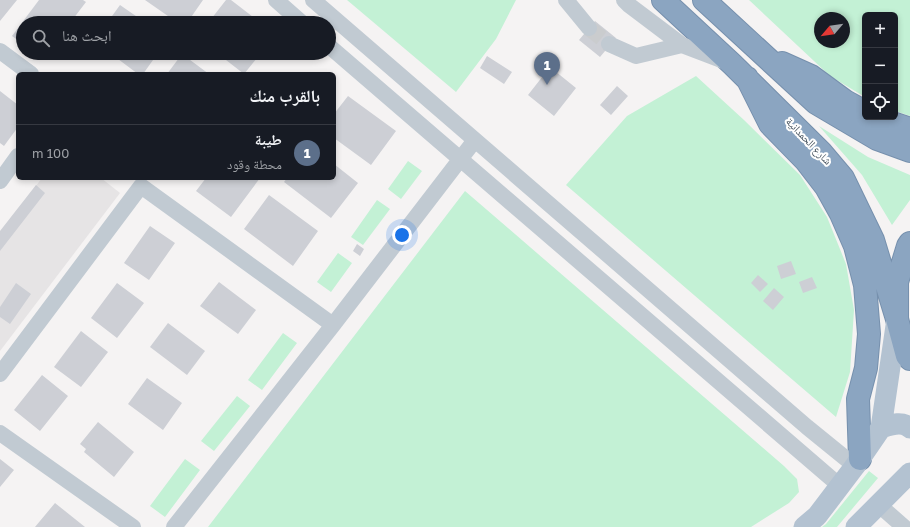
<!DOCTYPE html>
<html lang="ar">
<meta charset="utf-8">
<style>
:root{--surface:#171b24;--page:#242831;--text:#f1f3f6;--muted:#9ea1a6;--line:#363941;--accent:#2563eb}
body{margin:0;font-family:"Golos Text","Noto Naskh Arabic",sans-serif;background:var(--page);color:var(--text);direction:rtl}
.controls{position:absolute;right:12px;top:12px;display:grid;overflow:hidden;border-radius:6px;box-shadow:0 2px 6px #0003}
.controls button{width:36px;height:36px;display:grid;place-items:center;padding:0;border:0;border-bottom:1px solid var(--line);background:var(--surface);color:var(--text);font:20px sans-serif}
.compass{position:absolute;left:814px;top:12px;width:36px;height:36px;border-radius:50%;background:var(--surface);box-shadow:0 2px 6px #0003;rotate:241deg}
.you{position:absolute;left:402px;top:235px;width:14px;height:14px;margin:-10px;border:3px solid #fff;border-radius:50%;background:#1a73e8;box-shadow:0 0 0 6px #1a73e833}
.badge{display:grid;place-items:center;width:26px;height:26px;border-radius:50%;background:var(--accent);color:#fff;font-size:13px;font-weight:700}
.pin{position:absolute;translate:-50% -33px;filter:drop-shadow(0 1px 2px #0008)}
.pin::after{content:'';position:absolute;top:21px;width:14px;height:12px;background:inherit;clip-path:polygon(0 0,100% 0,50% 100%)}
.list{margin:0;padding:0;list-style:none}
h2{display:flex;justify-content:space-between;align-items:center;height:52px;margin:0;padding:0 16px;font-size:17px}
h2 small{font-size:13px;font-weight:400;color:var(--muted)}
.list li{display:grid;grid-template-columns:26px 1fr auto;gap:12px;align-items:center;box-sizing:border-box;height:56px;padding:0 16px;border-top:1px solid var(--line)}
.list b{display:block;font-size:15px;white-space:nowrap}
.list p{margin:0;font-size:13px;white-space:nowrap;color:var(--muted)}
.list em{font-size:13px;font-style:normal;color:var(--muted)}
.icon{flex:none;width:22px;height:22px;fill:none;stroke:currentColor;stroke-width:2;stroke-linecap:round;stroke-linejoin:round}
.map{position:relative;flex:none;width:910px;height:527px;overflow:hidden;direction:ltr}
.search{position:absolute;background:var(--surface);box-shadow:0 2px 6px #0003;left:16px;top:16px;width:320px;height:44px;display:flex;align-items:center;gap:10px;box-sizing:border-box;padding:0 14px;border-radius:22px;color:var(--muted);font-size:15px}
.panel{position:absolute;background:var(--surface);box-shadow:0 2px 6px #0003;left:16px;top:72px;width:320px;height:108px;border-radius:6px;direction:rtl}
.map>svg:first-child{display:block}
</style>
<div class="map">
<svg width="910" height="527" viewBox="0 0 910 527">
<rect width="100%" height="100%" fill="#f5f3f3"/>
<path fill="#e6e4e5" d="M42 178H101L120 193 0 351V233Z"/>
<path fill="#c3f1d5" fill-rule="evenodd" d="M347 0H516L496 39 456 92Z
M749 0H910V116L895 111V15H865V97L830 76ZM820 18H844V42H820Z
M696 76 744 120 800 175 827 217 846 264 854 310 850 372 836 417 566 185 627 116Z
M819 126 868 157 910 175V200L892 225 862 175Z
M408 161 422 171 401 199 388 189Z
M465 191 784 466 797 479 799 492 789 503 751 527H208Z
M377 200 390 209 363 245 351 237Z
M338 253 352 263 331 292 317 282Z
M283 333 297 343 262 390 248 380Z
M237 396 250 406 214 451 201 441Z
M185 459 200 470 165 517 150 506Z
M869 471 878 478 837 527H822L826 524Z"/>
<path fill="#cdcfd5" d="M0 0H17L0 21Z
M39 0H83L86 2 70 23H23V44L12 36Z
M145 0H203L187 23H178Z
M226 0H231L261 23H208Z
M120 5 146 23H107Z
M595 21 616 38 600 57 579 40Z
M35 53H47L43 59Z
M110 53H158L143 74H138Z
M217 53H261L244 74Z
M182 54 209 74H167Z
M487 56 512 72 504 84 480 68Z
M550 67 576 88 554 116 528 95Z
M617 86 628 96 611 115 600 105Z
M0 91 18 105V127L4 146 0 143Z
M348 96 396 131 371 165 334 138V114Z
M334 164 358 183 331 218 284 182 287 178H334Z
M206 178H260L231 217 196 191Z
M36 185 45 193 0 251V231Z
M269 195 318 231 293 266 244 229Z
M150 226 175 243 149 280 124 263Z
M357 244 364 249 360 256 353 251Z
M791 261 796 274 781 279 777 266Z
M758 275 768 284 760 292 751 283Z
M812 277 817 288 803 293 799 282Z
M219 282 256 310 238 334 200 306Z
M16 283 31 294 10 324 0 317V307Z
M117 283 144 303 117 338 91 318Z
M774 288 784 297 773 310 763 301Z
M168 323 205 351 187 375 150 347Z
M81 331 108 352 81 387 54 367Z
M42 375 68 396 40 431 14 410Z
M147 378 182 403 163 430 128 404Z
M98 422 134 452 114 477 84 452 86 449 80 444Z
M0 459 14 470 0 487Z
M55 503 85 527H35Z"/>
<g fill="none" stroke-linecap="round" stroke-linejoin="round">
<path stroke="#caccce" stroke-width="16" stroke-dasharray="16 8" stroke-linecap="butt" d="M589 28 609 44"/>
<g stroke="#7690ad" stroke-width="24">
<path id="highway" d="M663 0 732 64 821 152 843 178 873 240 897 319
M704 0 816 103 877 139 910 151
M782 63 811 76 845 101 865 112
M747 78 770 124 806 161 826 187 841 214 855 246 865 285 869 334 866 368 858 399 860 459
M875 117 910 129
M910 243 908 246 897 282V319L907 356 910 359"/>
</g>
<path stroke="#c1cad2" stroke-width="16" d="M276 0 302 23
M313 0 807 427 855 466
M566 0 589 28
M624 0 629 5 682 45 724 61
M609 44 636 56 682 45
M329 46 840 486
M0 51 31 74
M0 181 18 156
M0 374 141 186 333 325
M0 433 133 527
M879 505 904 527
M174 527 333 325 475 140"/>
<path stroke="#b3c2d1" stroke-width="21" d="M881 428C890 425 902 420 910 428
M804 527 817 516 855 466 881 428 897 319
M856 527 910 473"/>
<use href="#highway" stroke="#8ba5c1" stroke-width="22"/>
</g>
<g text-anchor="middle" stroke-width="4" stroke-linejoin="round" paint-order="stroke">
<g font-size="11" fill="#4a5661" stroke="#fff">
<text transform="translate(809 141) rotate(46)" y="4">شارع الحمدانية</text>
</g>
</g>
</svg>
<div class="controls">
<button>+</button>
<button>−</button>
<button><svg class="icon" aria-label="locate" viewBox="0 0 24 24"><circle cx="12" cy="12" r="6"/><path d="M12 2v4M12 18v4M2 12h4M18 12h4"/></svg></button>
</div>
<svg class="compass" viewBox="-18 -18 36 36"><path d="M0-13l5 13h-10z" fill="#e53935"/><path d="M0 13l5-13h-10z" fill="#9ea1a6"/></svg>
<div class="you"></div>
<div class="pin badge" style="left:547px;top:85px;background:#5c6f8a">1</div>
<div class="search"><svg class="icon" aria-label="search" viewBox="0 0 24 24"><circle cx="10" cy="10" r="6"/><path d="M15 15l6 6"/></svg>ابحث هنا</div>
<section class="panel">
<h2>بالقرب منك<small></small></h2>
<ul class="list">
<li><span class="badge" style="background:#5c6f8a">1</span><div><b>طيبة</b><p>محطة وقود</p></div><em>100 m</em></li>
</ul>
</section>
</div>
